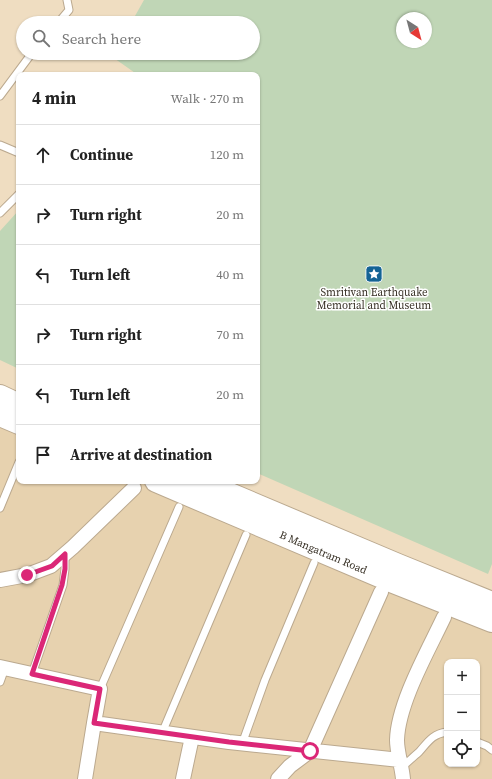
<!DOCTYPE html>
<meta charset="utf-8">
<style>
:root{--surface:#fff;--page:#f2f2f2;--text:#222;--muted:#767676;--line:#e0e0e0}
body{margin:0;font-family:"Source Serif 4",serif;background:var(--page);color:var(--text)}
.controls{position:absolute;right:12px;bottom:12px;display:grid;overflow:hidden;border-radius:8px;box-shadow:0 1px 3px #0004}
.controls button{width:36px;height:36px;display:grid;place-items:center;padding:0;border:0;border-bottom:1px solid var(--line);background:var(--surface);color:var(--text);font:20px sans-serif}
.compass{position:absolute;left:396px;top:12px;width:36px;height:36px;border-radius:50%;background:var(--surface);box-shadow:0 1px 3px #0004;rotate:144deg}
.stop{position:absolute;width:12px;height:12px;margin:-9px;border:3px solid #db2777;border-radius:50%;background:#fff}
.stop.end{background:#db2777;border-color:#fff;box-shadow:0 1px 4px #0008}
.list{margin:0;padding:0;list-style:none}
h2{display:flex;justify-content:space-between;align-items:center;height:52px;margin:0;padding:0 16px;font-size:17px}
h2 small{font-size:13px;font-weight:400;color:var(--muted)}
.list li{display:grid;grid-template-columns:26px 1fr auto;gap:12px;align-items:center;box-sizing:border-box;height:60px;padding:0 16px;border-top:1px solid var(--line)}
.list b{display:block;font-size:15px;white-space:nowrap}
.list em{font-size:13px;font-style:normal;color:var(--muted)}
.icon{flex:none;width:22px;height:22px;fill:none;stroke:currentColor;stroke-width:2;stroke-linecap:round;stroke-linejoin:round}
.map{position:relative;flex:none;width:492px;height:779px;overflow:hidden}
.search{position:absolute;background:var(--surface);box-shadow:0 1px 3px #0004;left:16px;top:16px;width:244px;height:44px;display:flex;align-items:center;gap:10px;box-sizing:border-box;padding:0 14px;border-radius:22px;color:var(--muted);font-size:15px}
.panel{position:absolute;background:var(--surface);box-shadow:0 1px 3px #0004;left:16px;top:72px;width:244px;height:412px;border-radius:8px}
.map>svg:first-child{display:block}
</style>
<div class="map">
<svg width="492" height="779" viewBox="0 0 492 779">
<rect width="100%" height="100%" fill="#efddc1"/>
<path fill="#e7d2af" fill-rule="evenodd" d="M0 411 19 418V481H172L492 611V779H0ZM447 662H477V764H447Z"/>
<path fill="#c0d6b6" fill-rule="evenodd" d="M144 0H492V564L488 574 257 473V75H138L111 56 113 53H253V23H131ZM402 18H426V42H402Z
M19 210V369L0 360V231Z"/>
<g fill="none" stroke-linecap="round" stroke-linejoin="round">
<g stroke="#bba98f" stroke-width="9">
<path id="lane" d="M58 23 69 10 67 0
M0 96 32 53
M0 145 19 153
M0 213 19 194
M0 508 19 462
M32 674 63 585 65 569V555
M0 682 5 668
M100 689 179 507
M162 733 246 535
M477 742 487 746 492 750
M242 744 265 680 314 563
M402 767C408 762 413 757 419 752 428 742 432 734 447 732"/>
</g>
<g stroke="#bba98f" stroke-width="16">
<path id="street" d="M0 580 27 575 51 566 73 547 134 488
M0 667 100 689 94 723 229 742 400 760
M85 779 94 723
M183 779 192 737
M278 779 290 766 310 751 381 592
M403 779C402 766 397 753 397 740 398 703 428 651 444 617"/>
</g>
<g stroke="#bba98f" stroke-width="24">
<g id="highway">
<path d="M0 396 19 405"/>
<path d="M0 415 19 423"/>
<path id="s1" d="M156 481 391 581 492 621"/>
<path d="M199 481 398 565 492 603"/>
</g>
</g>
<use href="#lane" stroke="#fff" stroke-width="7"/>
<use href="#street" stroke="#fff" stroke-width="14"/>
<use href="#highway" stroke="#fff" stroke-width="22"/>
</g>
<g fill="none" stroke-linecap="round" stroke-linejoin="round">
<path stroke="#db2777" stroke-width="5" d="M27 575 52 566 65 554V569L62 585 32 674 100 689 94 723 229 742 310 751"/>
</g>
<defs>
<g id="sight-square" transform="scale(0.9)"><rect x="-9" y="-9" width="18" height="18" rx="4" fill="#146395" stroke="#fff"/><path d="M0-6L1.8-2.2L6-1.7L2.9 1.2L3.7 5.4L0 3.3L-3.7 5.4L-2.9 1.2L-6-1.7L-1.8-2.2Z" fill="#fff"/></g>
</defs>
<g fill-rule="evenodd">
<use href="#sight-square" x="374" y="274"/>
</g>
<g text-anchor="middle" stroke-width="3" stroke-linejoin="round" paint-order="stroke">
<g font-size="11" fill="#362f24" stroke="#fff">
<text x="374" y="296">Smritivan Earthquake<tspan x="374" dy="13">Memorial and Museum</tspan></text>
</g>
<g font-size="11" fill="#362f24" stroke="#fff">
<text dy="4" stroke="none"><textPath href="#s1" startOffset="182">B Mangatram Road</textPath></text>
</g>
</g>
</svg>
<div class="controls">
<button>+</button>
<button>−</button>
<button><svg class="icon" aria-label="locate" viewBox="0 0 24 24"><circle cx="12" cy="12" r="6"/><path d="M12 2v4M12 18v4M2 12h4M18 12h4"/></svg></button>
</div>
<svg class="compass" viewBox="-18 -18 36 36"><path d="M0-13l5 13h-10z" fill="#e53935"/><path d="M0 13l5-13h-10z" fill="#767676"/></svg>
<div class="stop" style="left:310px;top:751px"></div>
<div class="stop end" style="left:27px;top:575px"></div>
<div class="search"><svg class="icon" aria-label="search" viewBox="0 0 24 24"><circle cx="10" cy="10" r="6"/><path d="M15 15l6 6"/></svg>Search here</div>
<section class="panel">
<h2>4 min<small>Walk · 270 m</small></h2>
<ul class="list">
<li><svg class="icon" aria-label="ahead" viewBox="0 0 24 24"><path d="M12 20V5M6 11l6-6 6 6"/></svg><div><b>Continue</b></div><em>120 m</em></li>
<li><svg class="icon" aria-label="right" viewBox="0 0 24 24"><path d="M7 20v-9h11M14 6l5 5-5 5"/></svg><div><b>Turn right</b></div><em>20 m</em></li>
<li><svg class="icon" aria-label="left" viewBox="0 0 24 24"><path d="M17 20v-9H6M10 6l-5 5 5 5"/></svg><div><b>Turn left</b></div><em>40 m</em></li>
<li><svg class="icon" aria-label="right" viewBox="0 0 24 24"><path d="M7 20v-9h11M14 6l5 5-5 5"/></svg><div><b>Turn right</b></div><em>70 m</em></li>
<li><svg class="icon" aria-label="left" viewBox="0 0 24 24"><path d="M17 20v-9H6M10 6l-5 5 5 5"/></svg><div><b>Turn left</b></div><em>20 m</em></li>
<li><svg class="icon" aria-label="arrive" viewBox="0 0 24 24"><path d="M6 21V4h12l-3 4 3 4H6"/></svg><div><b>Arrive at destination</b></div></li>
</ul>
</section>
</div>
